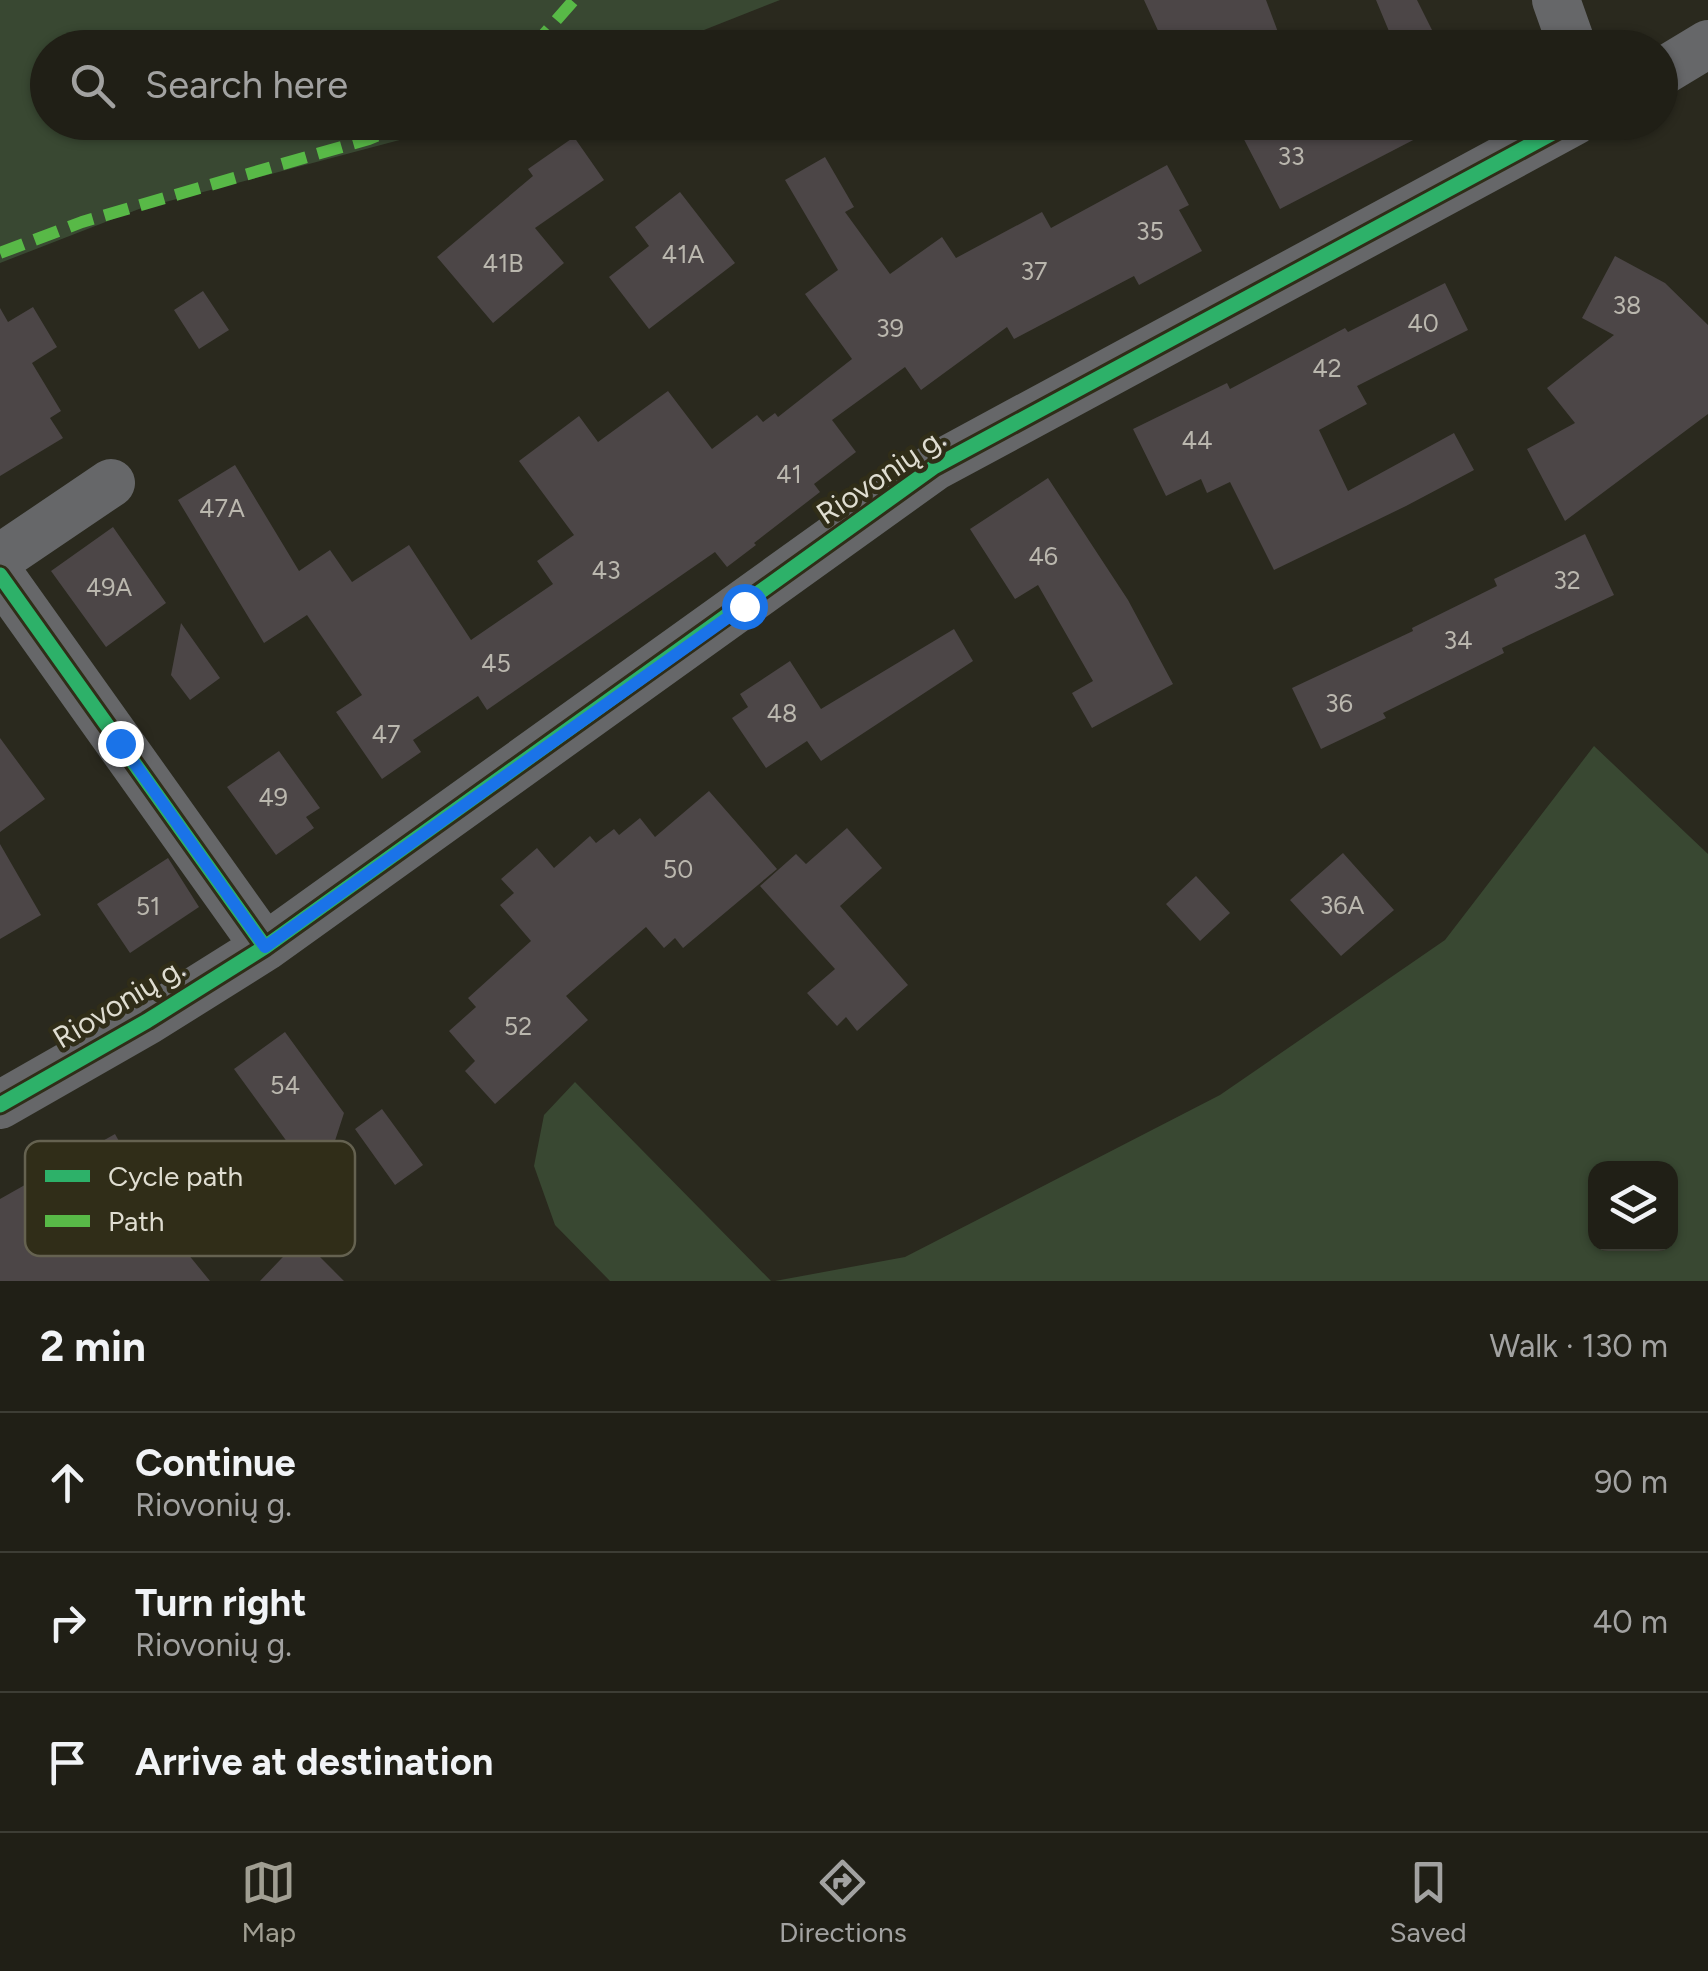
<!DOCTYPE html>
<meta charset="utf-8">
<style>
:root{--surface:#201f16;--page:#2d2c23;--text:#f1f3f6;--muted:#a2a2a1;--line:#3d3d35;--accent:#a09e92}
body{margin:0;font-family:Figtree,sans-serif;background:var(--page);color:var(--text)}
.controls{position:absolute;right:30px;bottom:30px;display:grid;overflow:hidden;border-radius:20px;box-shadow:0 2px 8px #0004}
.controls button{width:90px;height:90px;display:grid;place-items:center;padding:0;border:0;border-bottom:2px solid var(--line);background:var(--surface);color:var(--text);font:50px sans-serif}
.stop{position:absolute;width:30px;height:30px;margin:-22px;border:8px solid #1a73e8;border-radius:50%;background:#fff}
.stop.end{background:#1a73e8;border-color:#fff;box-shadow:0 2px 10px #0008}
.list{margin:0;padding:0;list-style:none}
h2{display:flex;justify-content:space-between;align-items:center;height:130px;margin:0;padding:0 40px;font-size:42px}
h2 small{font-size:32px;font-weight:400;color:var(--muted)}
.list li{display:grid;grid-template-columns:65px 1fr auto;gap:30px;align-items:center;box-sizing:border-box;height:140px;padding:0 40px;border-top:2px solid var(--line)}
.list b{display:block;font-size:38px;white-space:nowrap}
.list p{margin:0;font-size:32px;white-space:nowrap;color:var(--muted)}
.list em{font-size:32px;font-style:normal;color:var(--muted)}
.icon{flex:none;width:55px;height:55px;fill:none;stroke:currentColor;stroke-width:2;stroke-linecap:round;stroke-linejoin:round}
.map{position:relative;flex:none;width:1708px;height:1281px;overflow:hidden}
.search{position:absolute;background:var(--surface);box-shadow:0 2px 8px #0004;left:30px;right:30px;top:30px;height:110px;display:flex;align-items:center;gap:25px;box-sizing:border-box;padding:0 35px;border-radius:55px;color:var(--muted);font-size:38px}
.sheet{height:550px;background:var(--surface)}
nav{display:flex;justify-content:space-around;align-items:center;box-sizing:border-box;height:140px;border-top:2px solid var(--line);background:var(--surface);font-size:28px;color:var(--muted)}
nav a{display:grid;justify-items:center;gap:5px}
nav .on{color:var(--accent)}
.map>svg:first-child{display:block}
</style>
<div class="map">
<svg width="1708" height="1281" viewBox="0 0 1708 1281">
<rect width="100%" height="100%" fill="#2a291e"/>
<path fill="#394832" fill-rule="evenodd" d="M0 0H780L661 47 48 48V122L464 123 139 209 0 263Z
M1594 746 1708 854V1281H775L905 1257 1220 1095 1445 940ZM1670 1168V1244H1596V1168Z
M575 1082 771 1281H610L555 1225 534 1166 544 1115Z"/>
<path fill="#4c4647" d="M1144 0H1266L1284 48H1166Z
M1376 0H1417L1441 48H1396Z
M1235 122H1448L1280 209Z
M574 137 604 180 535 228 564 263 493 323 437 257 533 176 528 169Z
M825 157 854 207 845 212 890 274 942 237 956 258 1042 212 1051 228 1167 165 1189 205 1179 210 1202 251 1139 285 1134 276 1014 339 1007 327 921 390 905 367 832 420 856 452 814 484 820 492 754 543 756 545 727 567 715 552 487 710 478 696 413 740 421 752 382 779 336 712 362 695 307 615 264 643 178 500 235 465 299 571 330 550 352 582 409 545 471 640 553 584 537 561 574 535 519 461 579 416 598 442 668 391 712 449 757 415 763 422 775 413 778 417 852 359 805 294 838 270 785 180Z
M680 192 735 263 649 329 609 277 649 246 635 227Z
M1615 256 1665 283 1708 325V414L1565 521 1527 449 1575 423 1547 388 1614 335 1582 318Z
M1445 283 1468 330 1357 386 1367 404 1319 430 1348 491 1454 433 1474 470 1406 506 1274 570 1230 482 1207 493 1201 479 1166 496 1133 429 1227 383 1230 389 1345 328 1348 332Z
M203 291 229 330 199 349 174 310Z
M33 307 57 347 32 363 61 411 50 418 63 438 0 476V308L8 322Z
M1048 478 1128 600 1173 684 1092 728 1072 693 1093 681 1038 585 1015 599 970 529Z
M113 527 166 603 106 647 51 571Z
M1585 534 1614 595 1502 648 1504 653 1383 713 1386 718 1321 749 1292 688 1413 631 1412 628 1497 586 1494 579Z
M181 623 220 678 190 700 171 675Z
M954 629 973 661 821 761 807 741 766 768 732 718 748 707 740 694 790 661 821 709Z
M0 738 45 799 0 832Z
M279 751 320 808 306 817 314 828 276 855 227 787Z
M709 791 777 869 683 948 675 938 664 948 646 927 566 996 588 1020 495 1104 465 1071 475 1061 449 1031 476 1007 468 998 531 941 500 905 514 893 501 879 537 848 554 868 590 836 596 843 614 829 619 835 640 818 655 837Z
M847 828 882 868 840 906 908 985 857 1031 846 1017 837 1026 807 993 835 969 760 886 796 854 806 864Z
M0 844 41 915 0 939Z
M1343 853 1394 910 1341 956 1290 900Z
M168 858 199 907 130 953 97 904Z
M1196 876 1230 913 1200 941 1166 904Z
M285 1032 344 1113 320 1187 234 1069Z
M382 1109 423 1165 395 1185 355 1129Z
M115 1134 170 1232 210 1281H0V1199Z
M301 1238 344 1281H260Z"/>
<g fill="none" stroke-linecap="round" stroke-linejoin="round">
<path stroke="#666769" stroke-width="48" d="M1556 0 1573 48
M1660 73 1708 44
M0 558 111 483
M0 575 265 947
M0 1105 147 1021 265 947 934 467 1573 122"/>
<path stroke="#58b947" stroke-width="12" stroke-dasharray="25 12" stroke-linecap="butt" d="M532 48 574 0
M0 253 82 222 369 139 411 122"/>
<g stroke="#302d18" stroke-width="21">
<path id="cycleway" d="M0 575 265 947
M0 1105 147 1021 265 947 934 467 1573 122"/>
</g>
<use href="#cycleway" stroke="#2db169" stroke-width="15"/>
</g>
<g fill="none" stroke-linecap="round" stroke-linejoin="round">
<path stroke="#1a73e8" stroke-width="12" d="M120 743 265 947 744 606"/>
</g>
<g text-anchor="middle" stroke-width="9" stroke-linejoin="round" paint-order="stroke">
<g font-size="25" fill="#bab7ae">
<text x="1291" y="165">33</text>
<text x="1150" y="240">35</text>
<text x="683" y="263">41A</text>
<text x="503" y="272">41B</text>
<text x="1034" y="280">37</text>
<text x="1627" y="314">38</text>
<text x="1423" y="332">40</text>
<text x="890" y="337">39</text>
<text x="1327" y="377">42</text>
<text x="1197" y="449">44</text>
<text x="789" y="483">41</text>
<text x="222" y="517">47A</text>
<text x="1043" y="565">46</text>
<text x="606" y="579">43</text>
<text x="1567" y="589">32</text>
<text x="109" y="596">49A</text>
<text x="1458" y="649">34</text>
<text x="496" y="672">45</text>
<text x="1339" y="712">36</text>
<text x="782" y="722">48</text>
<text x="386" y="743">47</text>
<text x="273" y="806">49</text>
<text x="678" y="878">50</text>
<text x="1342" y="914">36A</text>
<text x="148" y="915">51</text>
<text x="518" y="1035">52</text>
<text x="285" y="1094">54</text>
</g>
<g font-size="30" fill="#dfddd1" stroke="#302d18">
<text transform="translate(881 476) rotate(-34)" y="10">Riovonių g.</text>
<text transform="translate(119 1003) rotate(-31)" y="10">Riovonių g.</text>
</g>
</g>
<rect x="25" y="1141" width="330" height="115" rx="15" fill="#302d18" stroke="#656250" stroke-width="2.5"/>
<rect x="45" y="1170" width="45" height="12" fill="#2db169"/>
<rect x="45" y="1215" width="45" height="12" fill="#58b947"/>
<g font-size="28" fill="#dfddd1">
<text x="108" y="1186">Cycle path</text>
<text x="108" y="1231">Path</text>
</g>
</svg>
<div class="controls">
<button><svg class="icon" aria-label="layers" viewBox="0 0 24 24"><path d="M12 4l9 5-9 5-9-5zM3 14l9 5 9-5"/></svg></button>
</div>
<div class="stop" style="left:744px;top:606px"></div>
<div class="stop end" style="left:120px;top:743px"></div>
<div class="search"><svg class="icon" aria-label="search" viewBox="0 0 24 24"><circle cx="10" cy="10" r="6"/><path d="M15 15l6 6"/></svg>Search here</div>
</div>
<section class="sheet">
<h2>2 min<small>Walk · 130 m</small></h2>
<ul class="list">
<li><svg class="icon" aria-label="ahead" viewBox="0 0 24 24"><path d="M12 20V5M6 11l6-6 6 6"/></svg><div><b>Continue</b><p>Riovonių g.</p></div><em>90 m</em></li>
<li><svg class="icon" aria-label="right" viewBox="0 0 24 24"><path d="M7 20v-9h11M14 6l5 5-5 5"/></svg><div><b>Turn right</b><p>Riovonių g.</p></div><em>40 m</em></li>
<li><svg class="icon" aria-label="arrive" viewBox="0 0 24 24"><path d="M6 21V4h12l-3 4 3 4H6"/></svg><div><b>Arrive at destination</b></div></li>
</ul>
</section>
<nav>
<a class="on"><svg class="icon" aria-label="map" viewBox="0 0 24 24"><path d="M3 6l6-2 6 2 6-2v14l-6 2-6-2-6 2zM9 4v14M15 6v14"/></svg>Map</a>
<a><svg class="icon" aria-label="directions" viewBox="0 0 24 24"><path d="M12 3l9 9-9 9-9-9zM9 14v-3h6M13 9l2 2-2 2"/></svg>Directions</a>
<a><svg class="icon" aria-label="saved" viewBox="0 0 24 24"><path d="M7 4h10v16l-5-4-5 4z"/></svg>Saved</a>
</nav>
